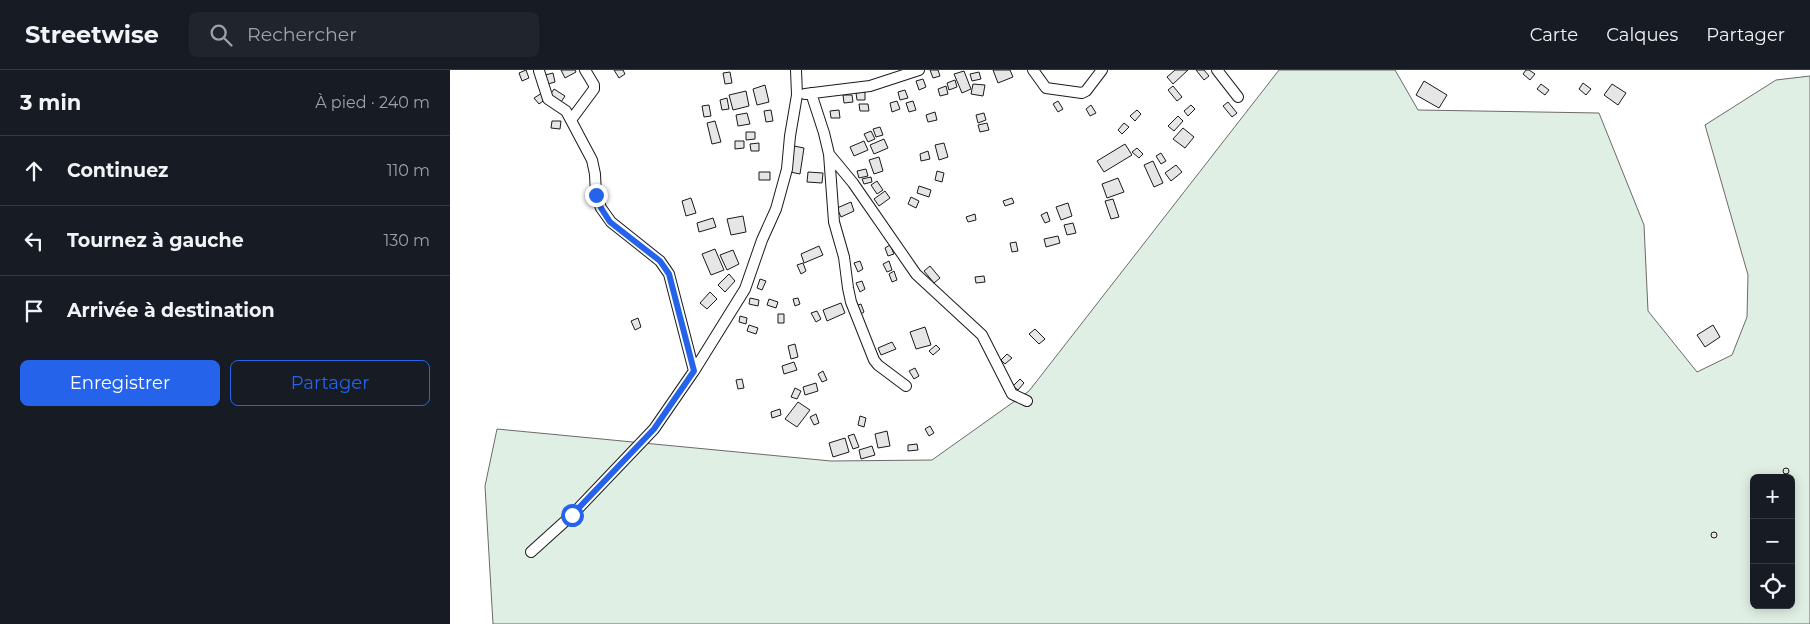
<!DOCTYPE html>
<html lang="fr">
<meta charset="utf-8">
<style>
:root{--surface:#171b24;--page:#20242c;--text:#f1f3f6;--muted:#9ea1a6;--line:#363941;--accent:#2563eb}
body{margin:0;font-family:Montserrat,sans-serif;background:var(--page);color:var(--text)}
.controls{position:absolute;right:15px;bottom:15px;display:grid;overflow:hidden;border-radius:8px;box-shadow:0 2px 12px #0003}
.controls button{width:45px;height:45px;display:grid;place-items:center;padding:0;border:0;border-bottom:1px solid var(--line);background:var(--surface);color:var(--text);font:25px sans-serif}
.stop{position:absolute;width:15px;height:15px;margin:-11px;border:4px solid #2563eb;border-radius:50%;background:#fff}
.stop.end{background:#2563eb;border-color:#fff;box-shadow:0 1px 5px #0008}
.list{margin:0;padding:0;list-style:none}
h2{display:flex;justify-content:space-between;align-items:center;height:65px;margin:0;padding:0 20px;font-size:21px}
h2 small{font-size:16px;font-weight:400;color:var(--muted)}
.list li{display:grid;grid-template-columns:32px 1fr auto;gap:15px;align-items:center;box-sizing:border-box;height:70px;padding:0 20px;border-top:1px solid var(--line)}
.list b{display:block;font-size:19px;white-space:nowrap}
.list em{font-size:16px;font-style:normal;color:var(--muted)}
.actions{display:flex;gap:10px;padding:15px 20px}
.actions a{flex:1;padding:11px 0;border:1px solid var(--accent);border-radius:8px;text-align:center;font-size:18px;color:var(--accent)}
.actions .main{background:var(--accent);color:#fff}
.icon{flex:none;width:28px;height:28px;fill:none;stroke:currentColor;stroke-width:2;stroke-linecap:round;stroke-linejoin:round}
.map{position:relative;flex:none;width:1360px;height:554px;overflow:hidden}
header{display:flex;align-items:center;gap:30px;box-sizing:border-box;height:70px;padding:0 25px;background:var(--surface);border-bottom:1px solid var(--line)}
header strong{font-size:24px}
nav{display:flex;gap:28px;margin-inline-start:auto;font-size:18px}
.search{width:350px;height:45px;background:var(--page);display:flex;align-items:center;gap:12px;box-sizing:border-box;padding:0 18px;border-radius:8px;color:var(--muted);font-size:19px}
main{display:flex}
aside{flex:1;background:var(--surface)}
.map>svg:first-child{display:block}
</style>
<header>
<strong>Streetwise</strong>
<div class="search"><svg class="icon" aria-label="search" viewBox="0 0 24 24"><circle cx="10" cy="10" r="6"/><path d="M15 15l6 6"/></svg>Rechercher</div>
<nav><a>Carte</a><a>Calques</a><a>Partager</a></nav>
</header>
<main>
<aside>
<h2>3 min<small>À pied · 240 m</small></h2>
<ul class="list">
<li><svg class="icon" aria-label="ahead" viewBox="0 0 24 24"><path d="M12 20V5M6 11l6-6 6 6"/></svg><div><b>Continuez</b></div><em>110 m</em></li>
<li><svg class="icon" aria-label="left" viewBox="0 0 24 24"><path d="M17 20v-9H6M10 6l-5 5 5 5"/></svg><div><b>Tournez à gauche</b></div><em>130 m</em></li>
<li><svg class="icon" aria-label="arrive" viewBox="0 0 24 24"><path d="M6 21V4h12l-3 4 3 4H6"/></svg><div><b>Arrivée à destination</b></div></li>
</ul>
<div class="actions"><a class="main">Enregistrer</a><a>Partager</a></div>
</aside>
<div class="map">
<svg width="1360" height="554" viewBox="0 0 1360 554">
<rect width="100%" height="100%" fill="#fff"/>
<path fill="#e0efe3" stroke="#6a6a6a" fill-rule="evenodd" d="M829 0H945L968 40 1149 43 1194 155 1198 241 1247 302 1282 285 1297 247 1298 205 1255 55 1326 10 1360 6V554H43L35 416 47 359 381 391 482 390 579 321ZM1304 408H1341V535H1304Z"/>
<path fill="#e6e6e6" stroke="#1a1a1a" d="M76 0 79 8 72 11 69 3Z
M111 0H125L126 2 115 8Z
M164 0H173L175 4 169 8Z
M480 0H488L490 6 483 8Z
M543 0H560L563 7 548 13Z
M725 0H738L723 14 717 7Z
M746 0H754L759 6 754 10Z
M1076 0H1079L1085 4 1080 10 1073 4Z
M514 1 521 19 512 23 504 4Z
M280 2 282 13 275 14 273 3Z
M529 2 531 9 522 11 520 4Z
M103 3 105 12 98 14 95 5Z
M473 9 476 17 469 20 466 11Z
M505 10 507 17 499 20 497 13Z
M974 11 997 25 989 38 966 25Z
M1133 13 1141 19 1136 25 1129 19Z
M523 14 535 15 533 26 521 24Z
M1091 14 1099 20 1095 25 1087 19Z
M1162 14 1176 23 1168 35 1154 25Z
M315 15 319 32 307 35 303 19Z
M496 16 498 24 490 26 488 19Z
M723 16 732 27 727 31 718 20Z
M104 19 115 26 111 32 100 25Z
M455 20 458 28 450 30 448 22Z
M296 21 299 36 283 40 279 25Z
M415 22V30H407L406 23Z
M92 23 96 29 89 34 84 28Z
M393 25H402L403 32 394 33Z
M277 28 279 39 272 40 270 30Z
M447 31 450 39 442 42 440 33Z
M463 31 466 40 459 42 456 33Z
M608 31 613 39 608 42 603 34Z
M778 32 787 43 782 47 773 36Z
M409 34H418L419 41H410Z
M259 35 261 46 254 47 252 36Z
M641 35 646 43 640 46 636 39Z
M741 35 745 39 738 46 734 41Z
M321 40 323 51 316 52 314 41Z
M389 40 390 48H381L380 41Z
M687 40 691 44 685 51 680 46Z
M485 42 487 50 478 52 476 45Z
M297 43 300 54 288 56 286 45Z
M534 43 536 50 528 53 526 45Z
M728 46 733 51 724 61 718 56Z
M102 51H111L110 59 101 58Z
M265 51 271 72 262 74 257 53Z
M537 53 539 60 530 62 528 55Z
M674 53 679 57 672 64 668 60Z
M430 57 433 65 426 67 423 59Z
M733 58 744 67 735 78 723 69Z
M421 61 425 69 418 72 414 64Z
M296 62H305V69L296 70Z
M434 69 438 78 424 84 420 75Z
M285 71H294V78L285 79Z
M414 71 418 80 404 86 400 77Z
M309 73V81H301L300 74Z
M494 73 498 87 489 90 485 75Z
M675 74 682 85 654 102 647 91Z
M344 76 354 78 350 104 340 102Z
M687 78 693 84 689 88 682 82Z
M478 81 480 89 471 91 470 84Z
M711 83 716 91 711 94 706 86Z
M429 87 433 101 424 104 419 90Z
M703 91 713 113 704 117 694 95Z
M726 95 732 102 721 111 715 103Z
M416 99 418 106 409 108 407 101Z
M487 101 494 103 492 112 485 110Z
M309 102H320V110H309Z
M358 102 373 103 372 113 357 112Z
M421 107 422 112 414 114 412 109Z
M668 108 674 122 657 128 652 114Z
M427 111 433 120 427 124 421 115Z
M469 116 481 120 479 127 467 123Z
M435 121 440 128 429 136 424 129Z
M461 127 469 131 466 138 458 134Z
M241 128 246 143 236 146 232 131Z
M562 128 564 133 555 136 553 131Z
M663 129 669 147 661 149 655 131Z
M401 132 404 141 391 147 387 138Z
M618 133 622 146 611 150 606 137Z
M597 142 600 151 595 153 591 145Z
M525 144 526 150 518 152 516 147Z
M293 146 296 162 281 165 277 149Z
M263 148 266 157 249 162 247 153Z
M623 153 626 163 617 165 614 155Z
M608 166 610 173 596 177 594 169Z
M566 172 568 181 562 182 560 173Z
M440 175 444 184 438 186 435 178Z
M369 176 373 185 354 193 351 184Z
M265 179 274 200 261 205 252 184Z
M283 180 289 194 277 200 270 185Z
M410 191 413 199 408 202 404 193Z
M439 191 442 200 437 202 433 194Z
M353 193 356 201 351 204 347 195Z
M480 196 490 208 484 213 474 201Z
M444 201 447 210 442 212 439 204Z
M279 204 285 211 275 222 268 215Z
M534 206 535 212 526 213 525 207Z
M310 209 316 211 312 220 307 218Z
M412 211 415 219 410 222 406 213Z
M260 222 267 229 257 239 250 233Z
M300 228 309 230 308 236 299 234Z
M348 228 350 234 345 236 343 229Z
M319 229 328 232 326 238 317 235Z
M391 233 395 243 377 251 373 240Z
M411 234 414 242 409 245 405 236Z
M367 241 371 249 366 252 361 243Z
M328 244H334V253H328Z
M290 246 297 248 296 254 289 252Z
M188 248 191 257 185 260 181 251Z
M299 255 308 258 306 264 297 261Z
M1263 255 1270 267 1255 277 1247 265Z
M475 257 481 275 466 279 460 262Z
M585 259 595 269 589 274 579 264Z
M442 272 446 279 431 285 428 278Z
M345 274 348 287 341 289 338 276Z
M486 275 490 279 483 285 479 281Z
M557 284 562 288 555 294 551 290Z
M344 292 347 300 334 304 332 296Z
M465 298 469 306 464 309 459 301Z
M373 301 377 310 372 312 368 304Z
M292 309 294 318 288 319 286 310Z
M570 309 574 313 568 320 563 316Z
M366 313 368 321 355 325 353 317Z
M345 318 351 321 347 329 341 327Z
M348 332 360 340 347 357 335 349Z
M330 339 331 345 322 348 321 342Z
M366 344 369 353 364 355 360 347Z
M410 346 416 348 414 357 408 355Z
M480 356 484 363 479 366 475 359Z
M437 361 440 376 428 378 425 364Z
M404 364 409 377 403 379 398 366Z
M395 368 399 382 383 387 379 373Z
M467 374 468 380 458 381V375Z
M422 376 425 385 411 389 409 380Z
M1333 401a3 3 0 1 1 6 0a3 3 0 1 1-6 0Z
M1261 465a3 3 0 1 1 6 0a3 3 0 1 1-6 0Z"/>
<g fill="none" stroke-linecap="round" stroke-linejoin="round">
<g stroke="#1a1a1a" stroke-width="12">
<path id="minor" d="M583 0 596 18 632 23 636 21 652 0
M767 0 788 27
M89 1 98 29 116 41 142 90 145 104 146 125 151 138 161 152 210 191 219 204 244 301
M361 23 374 63 379 84 403 113 466 204 532 265 562 324 577 331
M355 24 420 16 469 0
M121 50 144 19V15L135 0
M379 84 384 152 394 187 398 218 401 232 424 290 428 295 456 316
M81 482 122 445 204 359 244 301 295 219 312 170 326 139 337 99 340 66 347 25 346 0"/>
</g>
<use href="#minor" stroke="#fff" stroke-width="10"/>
</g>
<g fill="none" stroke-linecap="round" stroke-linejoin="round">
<path stroke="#2563eb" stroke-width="6" d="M122 445 204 359 244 301 219 204 210 191 160 152 151 138 146 125"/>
</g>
</svg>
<div class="controls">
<button>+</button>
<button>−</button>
<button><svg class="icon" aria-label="locate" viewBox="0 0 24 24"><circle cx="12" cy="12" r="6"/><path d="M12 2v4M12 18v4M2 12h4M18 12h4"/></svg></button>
</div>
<div class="stop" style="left:122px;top:445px"></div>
<div class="stop end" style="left:146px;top:125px"></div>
</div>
</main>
